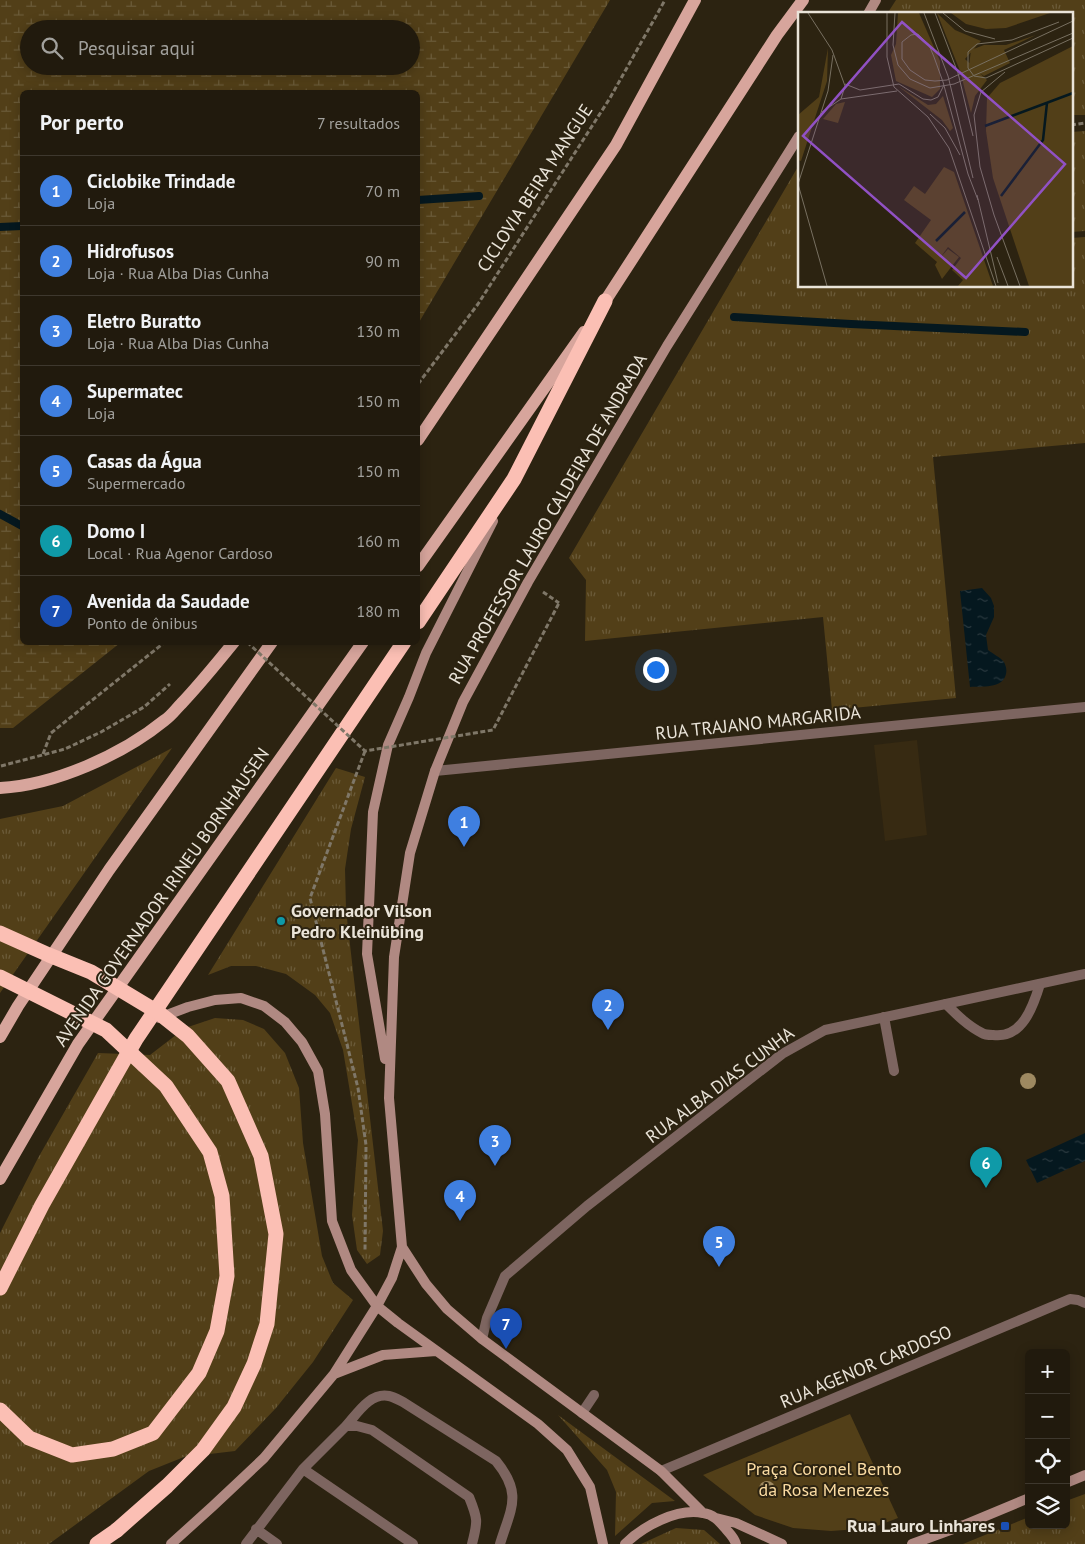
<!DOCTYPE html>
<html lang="pt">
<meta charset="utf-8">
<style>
:root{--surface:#211a0d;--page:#292316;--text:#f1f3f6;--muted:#a2a19d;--line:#3e382e;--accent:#2563eb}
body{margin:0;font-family:"PT Sans",sans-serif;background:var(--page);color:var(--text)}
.controls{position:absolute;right:15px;bottom:15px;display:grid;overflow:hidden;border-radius:8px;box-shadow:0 2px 12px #0003}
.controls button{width:45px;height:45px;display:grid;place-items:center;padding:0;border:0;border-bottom:1px solid var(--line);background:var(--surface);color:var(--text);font:25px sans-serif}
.you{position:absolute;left:655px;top:669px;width:18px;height:18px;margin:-12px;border:4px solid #fff;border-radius:50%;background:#1a73e8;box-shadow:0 0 0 8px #1a73e833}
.badge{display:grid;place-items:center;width:32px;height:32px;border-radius:50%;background:var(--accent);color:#fff;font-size:16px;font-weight:700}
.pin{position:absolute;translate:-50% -41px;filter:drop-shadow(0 1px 2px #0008)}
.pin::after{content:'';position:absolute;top:26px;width:18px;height:15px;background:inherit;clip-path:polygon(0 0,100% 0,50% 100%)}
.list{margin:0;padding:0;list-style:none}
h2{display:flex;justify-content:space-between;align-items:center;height:65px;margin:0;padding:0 20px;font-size:21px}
h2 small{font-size:16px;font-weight:400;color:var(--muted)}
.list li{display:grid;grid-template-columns:32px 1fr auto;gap:15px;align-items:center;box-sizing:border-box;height:70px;padding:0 20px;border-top:1px solid var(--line)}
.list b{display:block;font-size:19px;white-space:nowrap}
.list p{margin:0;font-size:16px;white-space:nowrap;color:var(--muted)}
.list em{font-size:16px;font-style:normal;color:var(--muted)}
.icon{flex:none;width:28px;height:28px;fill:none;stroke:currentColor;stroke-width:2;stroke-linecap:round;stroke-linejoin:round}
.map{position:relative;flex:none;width:1085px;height:1544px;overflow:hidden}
.search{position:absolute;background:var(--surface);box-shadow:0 2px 12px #0003;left:20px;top:20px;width:400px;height:55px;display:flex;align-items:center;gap:12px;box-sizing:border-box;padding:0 18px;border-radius:28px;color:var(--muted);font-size:19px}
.panel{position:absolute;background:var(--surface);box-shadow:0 2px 12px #0003;left:20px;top:90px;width:400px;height:555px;border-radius:8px}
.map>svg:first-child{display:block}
</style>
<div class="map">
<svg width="1085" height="1544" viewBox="0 0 1085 1544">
<defs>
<pattern id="grass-tufts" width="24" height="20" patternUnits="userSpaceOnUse" patternTransform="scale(1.25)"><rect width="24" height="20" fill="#523f18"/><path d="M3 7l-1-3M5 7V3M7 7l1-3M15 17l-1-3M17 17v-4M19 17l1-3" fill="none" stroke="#6b5b39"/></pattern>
<pattern id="wetland-marsh" width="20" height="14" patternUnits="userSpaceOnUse" patternTransform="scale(1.25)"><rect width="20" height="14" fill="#523f18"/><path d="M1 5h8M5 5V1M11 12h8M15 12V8" fill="none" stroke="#6b5b39"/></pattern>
<pattern id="water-ripples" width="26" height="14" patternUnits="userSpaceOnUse" patternTransform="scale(1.25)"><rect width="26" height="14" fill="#05181f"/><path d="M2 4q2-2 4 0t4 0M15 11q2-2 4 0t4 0" fill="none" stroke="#2a393f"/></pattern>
</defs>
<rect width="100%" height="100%" fill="#2c2311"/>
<path fill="#372a12" d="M917 740 927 835 885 841 874 745Z"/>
<path fill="url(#grass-tufts)" d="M896 0H1085V115H1071V14H887Z
M1085 131V231L1071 232V132Z
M799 165V286H1071V238L1085 237V443L933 457 956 698 832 710 823 617 585 641 586 580 569 558Z
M172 748 0 993V819L63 806Z
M336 768 365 777 351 829 345 869 346 910 383 1231 380 1255 367 1264 357 1250 352 1215 358 1140 343 1050 330 1013 315 995 286 974 256 966H231L208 975Z
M215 1018 243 1020 264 1029 285 1053 299 1088 303 1143 322 1256 333 1283 353 1300 313 1362 276 1408 235 1451 184 1457 149 1471 49 1544H0V1233L38 1158 98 1053 150 1055 185 1028Z
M558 1415 675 1501 652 1503 615 1536 616 1492 607 1470Z
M1085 1494V1544H963L1029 1517V1525H1066V1501Z
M676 1528 704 1530 720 1544H641Z"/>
<path fill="url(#wetland-marsh)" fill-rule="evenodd" d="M0 0H610L418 324V92H22V642L120 643 13 728H0ZM29 29H411V66H29Z"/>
<path fill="#523f18" d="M850 1414 898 1518 872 1528 831 1531 793 1528 755 1515 703 1475Z"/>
<path fill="url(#water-ripples)" d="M982 588 991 598 994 606V617L986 635 988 650C993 654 1000 657 1004 662 1006 666 1007 670 1006 674 1003 689 981 686 970 687L960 591Z
M1085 1133V1161L1037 1183 1026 1160Z"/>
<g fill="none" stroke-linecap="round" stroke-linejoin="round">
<path stroke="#05181f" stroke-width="8" d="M418 200 479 196
M0 227 22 226
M734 317 851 324 1025 332
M0 514 22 526"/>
<path stroke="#7f7768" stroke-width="3" stroke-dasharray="5 2.5" stroke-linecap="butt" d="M1071 125 1085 123
M418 384 478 304 610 98 665 0
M543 592 559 603
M365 751 310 898 358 1088 366 1145 365 1250
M43 754 51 733 165 642
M1 766 65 749 101 732 144 707 170 684"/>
<path stroke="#7d6560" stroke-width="10" d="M946 1004C957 1015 968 1026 982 1033 985 1035 989 1035 993 1035 1022 1039 1033 1007 1040 984
M884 1017 894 1071
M582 1413 594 1395
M346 1426C357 1414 370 1392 389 1396 394 1397 399 1400 403 1402L496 1461C523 1494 511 1508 500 1544
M303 1469 413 1544
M256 1529 277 1544
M246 1544 303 1469 346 1426H357L372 1430 469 1497C478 1519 478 1521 472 1544"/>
<path stroke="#7d6560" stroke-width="10" d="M435 771 1085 707
M482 1339 487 1318 505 1276 587 1206 782 1054 825 1030 1085 974
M661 1471 1070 1299 1078 1300 1085 1303"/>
<path stroke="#b08982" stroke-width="10" d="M868 14 876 0
M159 1018 188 1007 215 1000 241 998 264 1006 285 1022 302 1042 318 1071 325 1114 332 1221 351 1270 377 1306 398 1323 538 1424 567 1450 590 1487 603 1544
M385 1059 367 954 373 812 388 745 409 697 426 653 493 521
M402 1247 426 1284 447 1309 482 1339 661 1471 703 1513
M334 1374 383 1355 436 1351
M1066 1483 1085 1475
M716 1518 736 1523 782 1544
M171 1544 213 1506 264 1458 334 1374 377 1306 392 1278 402 1247 389 1098 394 957 410 853 435 771 463 702 528 582 667 346 799 136
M625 1544C643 1526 677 1508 703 1513 713 1514 719 1521 725 1528 729 1533 734 1537 736 1544
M912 1544 964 1525 1029 1498"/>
<path stroke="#d7a59c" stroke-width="12" d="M600 309 777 35 803 0
M418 440 616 145 695 0
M418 566 584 332
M0 788C55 785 122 755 165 720 171 716 176 709 181 704 200 684 217 663 234 642
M0 1037 18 1006 109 870 272 642
M0 1179 78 1044 363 642"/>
<path stroke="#fbbfb4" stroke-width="15" d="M418 622 514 479 605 301
M0 1288 42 1205 136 1039 404 642
M97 1544 117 1530"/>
<path stroke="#7f7768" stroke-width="3" stroke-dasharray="5 2.5" stroke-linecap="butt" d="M247 642 365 751 493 730 559 603"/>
<path stroke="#fbbfb4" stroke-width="15" d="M0 933 49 955 91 972 159 1013 188 1036 228 1081 261 1156 276 1234 267 1324 254 1364 234 1407 203 1450 167 1486 117 1530
M0 977 106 1030 166 1086 210 1152 222 1196 227 1276 217 1331 199 1373 153 1433 113 1449 72 1455 29 1438 0 1410"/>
</g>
<g fill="#9e8961">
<circle cx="1028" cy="1081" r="8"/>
<circle cx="767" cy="1489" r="8"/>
</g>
<circle fill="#0f9aa8" stroke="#2c2311" stroke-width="2" cx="281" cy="921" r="5"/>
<rect fill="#1a4fb4" stroke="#2c2311" stroke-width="2" x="1000" y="1521" width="10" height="10" rx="2.5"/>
<g text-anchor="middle" stroke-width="4" stroke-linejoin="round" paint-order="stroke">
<g font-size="18" fill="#eae4d9" stroke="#2c2311">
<text transform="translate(535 188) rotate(-57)" y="6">CICLOVIA BEIRA MANGUE</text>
<text transform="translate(548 519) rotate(-60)" y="6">RUA PROFESSOR LAURO CALDEIRA DE ANDRADA</text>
<text transform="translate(758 723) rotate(-6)" y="6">RUA TRAJANO MARGARIDA</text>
<text transform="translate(162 897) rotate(-55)" y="6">AVENIDA GOVERNADOR IRINEU BORNHAUSEN</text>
<text transform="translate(720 1085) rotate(-37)" y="6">RUA ALBA DIAS CUNHA</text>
<text transform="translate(866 1367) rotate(-23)" y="6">RUA AGENOR CARDOSO</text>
</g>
<g font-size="18" font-weight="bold" fill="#eae4d9" stroke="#2c2311" text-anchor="start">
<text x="291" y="917">Governador Vilson<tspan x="291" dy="21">Pedro Kleinübing</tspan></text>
<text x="995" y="1532" text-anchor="end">Rua Lauro Linhares</text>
</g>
<g font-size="18" fill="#fbdca3" stroke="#2c2311">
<text x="824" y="1475">Praça Coronel Bento<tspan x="824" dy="21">da Rosa Menezes</tspan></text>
</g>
</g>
<g transform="translate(798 12)">
<rect width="275" height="275" fill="#2c2311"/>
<path d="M100 1H121L142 49V77L134 85 98 69 93 43 98 32ZM139 1 157 18 183 29 167 47 189 68 177 84 173 101 162 59ZM238 23 206 38 212 51 186 64 171 54 173 38 186 33H208ZM30 36 29 69 3 149 0 148V103L21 85ZM100 74 130 93 138 92 145 84 155 116 152 119 144 108ZM146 155 156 160 195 274H160L165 268 154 258 163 246 150 235 142 246 150 237 161 245 144 267 137 253 139 250 117 231 133 208 106 188 116 174 127 182Z" fill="#523f18"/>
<path d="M153 1H252L208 16 188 17 168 12ZM275 34V274H231L195 166 188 119 189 86 202 71Z" fill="#523f18"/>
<path d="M47 90 40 111 25 107 38 92Z" fill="#523f18"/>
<path fill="none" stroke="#05181f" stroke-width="2.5" d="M187 114 275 81M203 184 245 128 249 91M138 229 167 200"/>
<path fill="none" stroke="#787061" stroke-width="1" d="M10 1 34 38 47 74 43 87 24 100M89 1V45L96 75 130 105 151 136 198 274M97 1 95 33 100 53 112 67 132 76 156 72 275 21M126 1 150 64 175 166M137 1 160 61 175 124M145 1 167 19 197 27M261 10 214 28 179 32 170 40V56L176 64 188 66 275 26M207 60 183 80 176 103 182 155 196 203 222 274M47 72 62 78 101 72 125 87 133 88 140 85 146 73M43 87 99 79M132 102 147 116 162 143M179 183 200 271M180 188 170 162 145 70 136 45 131 33 120 22 113 23 104 30V47L112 58 127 68 137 69 149 68 275 9M199 245 210 274M29 274 0 172 30 79 35 43"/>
<path fill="#9151c4" fill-opacity="0.15" stroke="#9151c4" stroke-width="2.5" d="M104 10 267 152 168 266 5 124Z"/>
<rect width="275" height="275" fill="none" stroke="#eae4d9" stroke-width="2.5"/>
</g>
</svg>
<div class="controls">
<button>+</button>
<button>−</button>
<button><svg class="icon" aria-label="locate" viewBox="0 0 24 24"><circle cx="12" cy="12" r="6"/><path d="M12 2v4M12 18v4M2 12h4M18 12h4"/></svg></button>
<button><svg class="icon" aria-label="layers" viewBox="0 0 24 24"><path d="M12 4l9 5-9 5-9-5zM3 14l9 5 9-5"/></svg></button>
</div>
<div class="you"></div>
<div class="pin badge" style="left:464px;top:847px;background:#3f7fe0">1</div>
<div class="pin badge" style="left:608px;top:1030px;background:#3f7fe0">2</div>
<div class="pin badge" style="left:495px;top:1166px;background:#3f7fe0">3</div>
<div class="pin badge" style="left:460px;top:1221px;background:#3f7fe0">4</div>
<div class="pin badge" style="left:719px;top:1267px;background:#3f7fe0">5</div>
<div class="pin badge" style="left:986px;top:1188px;background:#0f9aa8">6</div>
<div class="pin badge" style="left:506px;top:1349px;background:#1a4fb4">7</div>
<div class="search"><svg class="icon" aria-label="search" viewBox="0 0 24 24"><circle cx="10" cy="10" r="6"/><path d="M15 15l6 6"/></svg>Pesquisar aqui</div>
<section class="panel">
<h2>Por perto<small>7 resultados</small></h2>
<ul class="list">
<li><span class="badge" style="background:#3f7fe0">1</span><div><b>Ciclobike Trindade</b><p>Loja</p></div><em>70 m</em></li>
<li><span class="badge" style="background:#3f7fe0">2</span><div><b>Hidrofusos</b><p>Loja · Rua Alba Dias Cunha</p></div><em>90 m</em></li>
<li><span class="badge" style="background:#3f7fe0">3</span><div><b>Eletro Buratto</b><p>Loja · Rua Alba Dias Cunha</p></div><em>130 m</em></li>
<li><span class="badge" style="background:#3f7fe0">4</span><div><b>Supermatec</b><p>Loja</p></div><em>150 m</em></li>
<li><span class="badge" style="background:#3f7fe0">5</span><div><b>Casas da Água</b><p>Supermercado</p></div><em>150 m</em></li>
<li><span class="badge" style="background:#0f9aa8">6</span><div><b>Domo I</b><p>Local · Rua Agenor Cardoso</p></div><em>160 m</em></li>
<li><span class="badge" style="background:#1a4fb4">7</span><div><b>Avenida da Saudade</b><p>Ponto de ônibus</p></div><em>180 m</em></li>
</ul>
</section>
</div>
